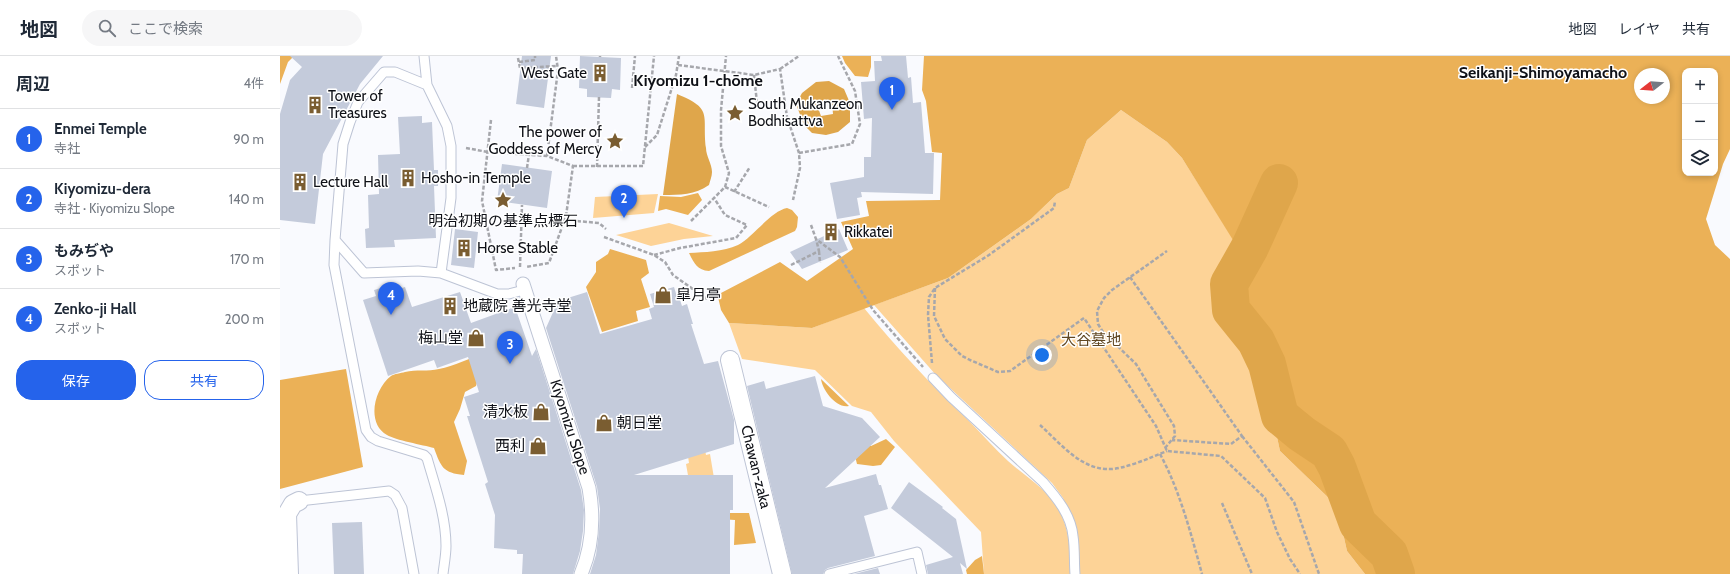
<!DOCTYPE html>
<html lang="ja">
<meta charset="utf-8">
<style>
:root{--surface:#fff;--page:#f6f6f7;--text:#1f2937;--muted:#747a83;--line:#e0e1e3;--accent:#2563eb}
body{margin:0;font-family:Cabin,"Noto Sans JP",sans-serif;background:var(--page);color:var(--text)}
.controls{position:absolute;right:12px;top:12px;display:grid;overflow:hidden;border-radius:8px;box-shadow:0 2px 6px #0003}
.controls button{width:36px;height:36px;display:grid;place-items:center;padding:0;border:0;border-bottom:1px solid var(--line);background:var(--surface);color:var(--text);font:20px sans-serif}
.compass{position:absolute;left:1354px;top:12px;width:36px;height:36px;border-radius:50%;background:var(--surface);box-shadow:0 2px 6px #0003;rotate:253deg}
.you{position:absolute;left:762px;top:299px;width:14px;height:14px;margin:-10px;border:3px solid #fff;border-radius:50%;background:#1a73e8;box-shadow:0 0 0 6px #1a73e833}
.badge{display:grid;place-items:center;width:26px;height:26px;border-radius:50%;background:var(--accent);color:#fff;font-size:13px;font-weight:700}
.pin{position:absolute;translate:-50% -33px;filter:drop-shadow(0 1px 2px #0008)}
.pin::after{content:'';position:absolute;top:21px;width:14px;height:12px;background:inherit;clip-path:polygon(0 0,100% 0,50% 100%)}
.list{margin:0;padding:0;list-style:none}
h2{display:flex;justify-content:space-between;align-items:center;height:52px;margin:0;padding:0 16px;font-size:17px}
h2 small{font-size:13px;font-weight:400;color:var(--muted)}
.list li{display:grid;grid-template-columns:26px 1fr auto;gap:12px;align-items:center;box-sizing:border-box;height:60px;padding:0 16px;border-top:1px solid var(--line)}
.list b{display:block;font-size:15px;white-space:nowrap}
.list p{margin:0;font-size:13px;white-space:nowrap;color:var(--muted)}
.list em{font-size:13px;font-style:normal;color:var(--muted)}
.actions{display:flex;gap:8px;padding:12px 16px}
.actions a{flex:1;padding:9px 0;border:1px solid var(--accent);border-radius:16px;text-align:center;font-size:14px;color:var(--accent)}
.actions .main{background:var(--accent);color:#fff}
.icon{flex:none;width:22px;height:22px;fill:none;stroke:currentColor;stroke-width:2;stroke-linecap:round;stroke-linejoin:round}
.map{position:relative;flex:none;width:1450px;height:518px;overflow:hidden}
header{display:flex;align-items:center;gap:24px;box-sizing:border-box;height:56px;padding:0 20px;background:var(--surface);border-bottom:1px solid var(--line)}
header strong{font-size:19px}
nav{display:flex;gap:22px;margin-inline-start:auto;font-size:14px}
.search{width:280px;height:36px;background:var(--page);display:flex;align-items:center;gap:10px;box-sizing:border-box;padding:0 14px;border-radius:22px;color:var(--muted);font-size:15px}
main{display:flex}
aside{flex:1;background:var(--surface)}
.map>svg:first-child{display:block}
</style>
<header>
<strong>地図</strong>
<div class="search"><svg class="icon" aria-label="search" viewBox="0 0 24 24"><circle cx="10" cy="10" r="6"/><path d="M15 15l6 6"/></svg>ここで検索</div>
<nav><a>地図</a><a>レイヤ</a><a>共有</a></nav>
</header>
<main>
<aside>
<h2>周辺<small>4件</small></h2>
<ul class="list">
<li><span class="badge">1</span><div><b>Enmei Temple</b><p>寺社</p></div><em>90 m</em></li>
<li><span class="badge">2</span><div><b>Kiyomizu-dera</b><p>寺社 · Kiyomizu Slope</p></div><em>140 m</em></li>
<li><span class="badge">3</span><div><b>もみぢや</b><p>スポット</p></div><em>170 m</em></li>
<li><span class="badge">4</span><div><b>Zenko-ji Hall</b><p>スポット</p></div><em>200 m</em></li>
</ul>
<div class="actions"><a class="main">保存</a><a>共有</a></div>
</aside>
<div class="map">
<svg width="1450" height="518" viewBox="0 0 1450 518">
<rect width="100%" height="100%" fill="#f9fafe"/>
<path fill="#fdd397" d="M841 54 887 86 902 102 967 205 940 253 988 339 1000 395 1057 450 1067 495 1085 518H800L790 459 783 442 772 427 656 319 594 249 668 222 751 163 777 138 789 132 807 84Z
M378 138 374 157 313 162 315 141Z
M389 167 433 180 404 183 371 190 336 179Z
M584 252C617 292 652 330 690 366 703 379 715 393 728 405 747 422 768 433 780 456 790 476 790 496 791 518H704L701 476 614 385 591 356 572 350 535 314 462 303 449 267 532 272Z
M424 389 426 399 430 398 434 422 409 425 406 408 409 407 407 394Z"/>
<path fill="#ebb157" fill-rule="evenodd" d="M0 0H14L8 6 0 28Z
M562 0H591V11L588 21 575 20 565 7Z
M644 0H1450V93L1443 108 1426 163 1435 189 1450 203V518H1085L1067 495 1057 450 1000 395 988 339 940 253 966 205 902 102 887 86 841 54 807 84 789 132 777 138 751 163 668 222 532 272 449 267 441 254 438 241 441 237 500 206 527 225 573 193 561 166 589 160 586 145 660 144 662 97 652 96 646 45 642 34ZM1405 15H1435V117H1405ZM1360 18H1384V42H1360Z
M418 137 422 144 408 159 386 153 378 155 380 140 401 141Z
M507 152 512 154 518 161 517 171 515 175 429 215C417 214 414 207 409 197 424 196 443 196 458 189 473 181 491 155 507 152Z
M330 193 366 204 369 217 361 223 370 251 356 255 358 265 322 276 306 231 316 216V206L328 198Z
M205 297 196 330 185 336 180 353 174 366 187 405 184 419C163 417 161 411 154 392 143 389 115 384 107 379 86 367 94 333 111 320 114 318 121 317 125 316 136 313 148 316 159 313 174 310 190 302 205 297Z
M66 313 83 411 0 433V324Z
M541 323 569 350C556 353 542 333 541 323Z
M606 383 615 391 601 409 593 410 577 408 572 388 582 385 591 390Z
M439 457H469L476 487 454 489 455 464 439 463Z
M702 500 704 518H687L686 514 695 504Z"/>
<path fill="#dfa64b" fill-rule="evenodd" d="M549 25 564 33 570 47V66L558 76 546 79 532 77 524 69 516 48 522 37 536 26ZM547 44 552 46 553 58 541 60 537 49Z
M397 38C434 53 422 59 426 92 426 100 432 108 432 116 432 120 430 125 429 129 415 139 400 139 383 139Z"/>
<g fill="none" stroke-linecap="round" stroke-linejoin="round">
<path stroke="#dfa64b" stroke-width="38" d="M999 127 970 191 949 228 951 254 976 285 987 308 1000 360 1022 378 1049 396 1057 411 1078 468 1109 498 1116 518"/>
</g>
<path fill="#c4cbdb" d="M10 0H103L80 28 43 98 35 168 0 164V58L10 24 22 11Z
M242 0H271L264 52 236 48Z
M300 0 341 2 340 34 332 33 331 42 307 41V33L299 32Z
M601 0H626L628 22 631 21 633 47 641 46 645 97H654L653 138 581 136 582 141 577 142 580 159 557 163 550 127 584 121V101H591L592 62 584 63 581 26 595 25 594 5H602Z
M142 60V67L152 66 154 114H158V130H154L156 182 114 184 115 191 86 192 85 173 89 172 88 139 99 138 98 99 120 98 118 61Z
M222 108 272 115 267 152 217 145Z
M175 173 198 176 194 212 171 209Z
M559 173 568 194 522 213 510 196Z
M111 229 113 235 125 231 132 251 180 236 191 267 235 251 252 300 256 293 301 434 304 454 303 475 300 495 293 518H242L243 498H237V494L214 492 215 459 205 428 208 426 187 360H190L184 341 199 336 188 301 157 312 154 304 108 320 83 244 96 240 94 234Z
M394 231 398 244H400L402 250 407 248 413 268H411L424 308 438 305 454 364V388L354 419H453V454H450V518H310L316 499 319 476 320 453 317 431 266 272 278 245 307 236 320 278 372 263 369 253 374 251 370 238Z
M535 320 543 350 582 362 600 381 545 432 596 418 599 429H601L608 453 584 460 595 500 548 512 545 514 543 518H512L467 330 484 325 486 333Z
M629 426 663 451 662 452 676 463 687 513 680 507 683 518H648L646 509 673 501 611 452Z
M82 466 84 518H54L52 467Z
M598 512 600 518H574Z"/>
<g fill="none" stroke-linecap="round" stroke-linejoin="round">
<g stroke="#bdc4d5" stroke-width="11">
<path id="service" d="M144 0 147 29 167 70 171 90V142L161 217
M147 29 115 16H104L78 46 70 66 63 88 55 184 84 217 138 215 161 217 217 238H229L244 234
M55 184 54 209 86 374 91 381 98 385 144 399 147 402C155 430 166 460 166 490 166 499 164 509 163 518
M653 322 671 341 763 426C777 442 791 459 793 480 795 493 794 506 795 518
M19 445 109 435 115 439 122 452 134 518
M549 518 637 496 642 518"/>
</g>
<g stroke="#bdc4d5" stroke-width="15">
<path id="pedestrian" d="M243 228 309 432C314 461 313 490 301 518"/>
</g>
<g stroke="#bdc4d5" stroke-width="20">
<g id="minor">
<path id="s1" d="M450 304 502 518"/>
<path d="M9 518 7 458 13 448 19 445"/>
</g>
</g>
<path stroke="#a6a7ac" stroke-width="2.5" stroke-dasharray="4 2" stroke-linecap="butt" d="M320 1V0
M238 2 240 12 277 10
M239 6 255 4V0
M398 9 474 19 500 13 507 61 519 97 520 112 513 144
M500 13 519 0
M474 19 477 47
M352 32 355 0
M211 64 202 145 216 214 235 212
M365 91 377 79 396 19 399 0
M186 92 208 96 267 100 293 110 286 160 269 207 246 211
M519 97 572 88 580 68 575 35 558 0
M267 100 278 14 276 0
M293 110H363L374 0
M317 111 319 41
M247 112 249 98
M445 131 489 151
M454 136 470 111
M285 164 319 167 326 173
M411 165 445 131 449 117 441 90V54L446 0
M531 169 536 183 560 201 593 254 643 311
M324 181 374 199 385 206 393 219 427 243
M539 195 540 207
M374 199 400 192 456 182 467 169 445 159 434 142
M511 209 539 195 536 183
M240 211 242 149
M850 221 962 380 951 388 892 384
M655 232 654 260 665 283 682 300 690 304 718 316 730 315 804 262 876 370 887 395 941 400 985 442 997 476 1010 503 1020 518
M185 246 190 245
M652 307 648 259 649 241 655 232 709 199 774 152 775 145
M760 369C779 386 800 413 828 413 843 414 872 401 887 395
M962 380 1014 446 1039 518
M885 392 895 380 894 370 856 308 823 276 818 268 817 255 824 242 832 234 887 195
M880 398C900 435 911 478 922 518
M942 447 972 518"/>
<use href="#service" stroke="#fff" stroke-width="9"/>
<use href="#pedestrian" stroke="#fff" stroke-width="13"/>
<use href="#minor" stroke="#fff" stroke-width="18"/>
</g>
<defs>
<g id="building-bare" transform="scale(1.38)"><path d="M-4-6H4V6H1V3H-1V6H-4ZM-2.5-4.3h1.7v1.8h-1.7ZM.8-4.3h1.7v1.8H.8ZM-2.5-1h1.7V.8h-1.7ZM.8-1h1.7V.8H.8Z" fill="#7a5d31" stroke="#fff" stroke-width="2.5" paint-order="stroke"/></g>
<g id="sight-bare" transform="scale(1.38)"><path d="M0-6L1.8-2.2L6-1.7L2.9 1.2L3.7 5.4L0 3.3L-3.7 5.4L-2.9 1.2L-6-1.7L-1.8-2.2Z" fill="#7a5d31" stroke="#fff" stroke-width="2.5" paint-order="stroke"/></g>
<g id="shop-bare" transform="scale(1.38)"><path d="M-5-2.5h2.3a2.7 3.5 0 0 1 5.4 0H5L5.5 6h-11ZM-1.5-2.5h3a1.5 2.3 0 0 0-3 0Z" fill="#7a5d31" stroke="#fff" stroke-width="2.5" paint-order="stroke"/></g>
</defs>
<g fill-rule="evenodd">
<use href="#building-bare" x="320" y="17"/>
<use href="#building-bare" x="35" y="49"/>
<use href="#sight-bare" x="455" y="57"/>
<use href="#sight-bare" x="335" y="85"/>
<use href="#building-bare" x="128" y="122"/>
<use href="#building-bare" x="20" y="126"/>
<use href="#sight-bare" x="223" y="144"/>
<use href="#building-bare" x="551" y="176"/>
<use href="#building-bare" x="184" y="192"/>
<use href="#shop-bare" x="383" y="239"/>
<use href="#building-bare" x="170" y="250"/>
<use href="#shop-bare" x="196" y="282"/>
<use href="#shop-bare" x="261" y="356"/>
<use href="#shop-bare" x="324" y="367"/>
<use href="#shop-bare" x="258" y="390"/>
</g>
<g text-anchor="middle" stroke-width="3" stroke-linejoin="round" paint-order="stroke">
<g font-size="15" fill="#0f1117" stroke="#fff" text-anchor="start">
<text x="307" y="22" text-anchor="end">West Gate</text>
<text x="48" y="45">Tower of<tspan x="48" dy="17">Treasures</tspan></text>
<text x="468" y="53">South Mukanzeon<tspan x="468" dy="17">Bodhisattva</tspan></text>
<text x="322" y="81" text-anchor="end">The power of<tspan x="322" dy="17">Goddess of Mercy</tspan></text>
<text x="141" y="127">Hosho-in Temple</text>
<text x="33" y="131">Lecture Hall</text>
<text x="223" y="170" text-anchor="middle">明治初期の基準点標石</text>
<text x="564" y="181">Rikkatei</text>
<text x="197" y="197">Horse Stable</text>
<text x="396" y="244">皐月亭</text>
<text x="183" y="255">地蔵院 善光寺堂</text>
<text x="183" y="287" text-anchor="end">梅山堂</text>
<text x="248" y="361" text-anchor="end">清水板</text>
<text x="337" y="372">朝日堂</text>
<text x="245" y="395" text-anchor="end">西利</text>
</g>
<g font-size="15" fill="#614823" stroke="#fff">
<text x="811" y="289">大谷墓地</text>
</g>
<g font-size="15" fill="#0f1117" stroke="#fff">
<text transform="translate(290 371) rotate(72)" y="5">Kiyomizu Slope</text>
<text dy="5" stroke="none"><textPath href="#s1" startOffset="110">Chawan-zaka</textPath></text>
</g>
<g font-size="16" font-weight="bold" fill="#0f1117" stroke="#fff">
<text x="1263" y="22">Seikanji-Shimoyamacho</text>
<text x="418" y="30">Kiyomizu 1-chōme</text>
</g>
</g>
</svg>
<div class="controls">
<button>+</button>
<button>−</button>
<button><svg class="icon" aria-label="layers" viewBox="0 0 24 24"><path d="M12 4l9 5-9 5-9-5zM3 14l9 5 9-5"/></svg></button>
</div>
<svg class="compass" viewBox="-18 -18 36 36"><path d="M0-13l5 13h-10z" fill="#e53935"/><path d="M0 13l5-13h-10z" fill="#747a83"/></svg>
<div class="you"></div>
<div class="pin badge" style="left:612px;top:54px">1</div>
<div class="pin badge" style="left:344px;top:162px">2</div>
<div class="pin badge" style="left:230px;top:308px">3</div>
<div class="pin badge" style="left:111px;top:259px">4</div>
</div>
</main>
